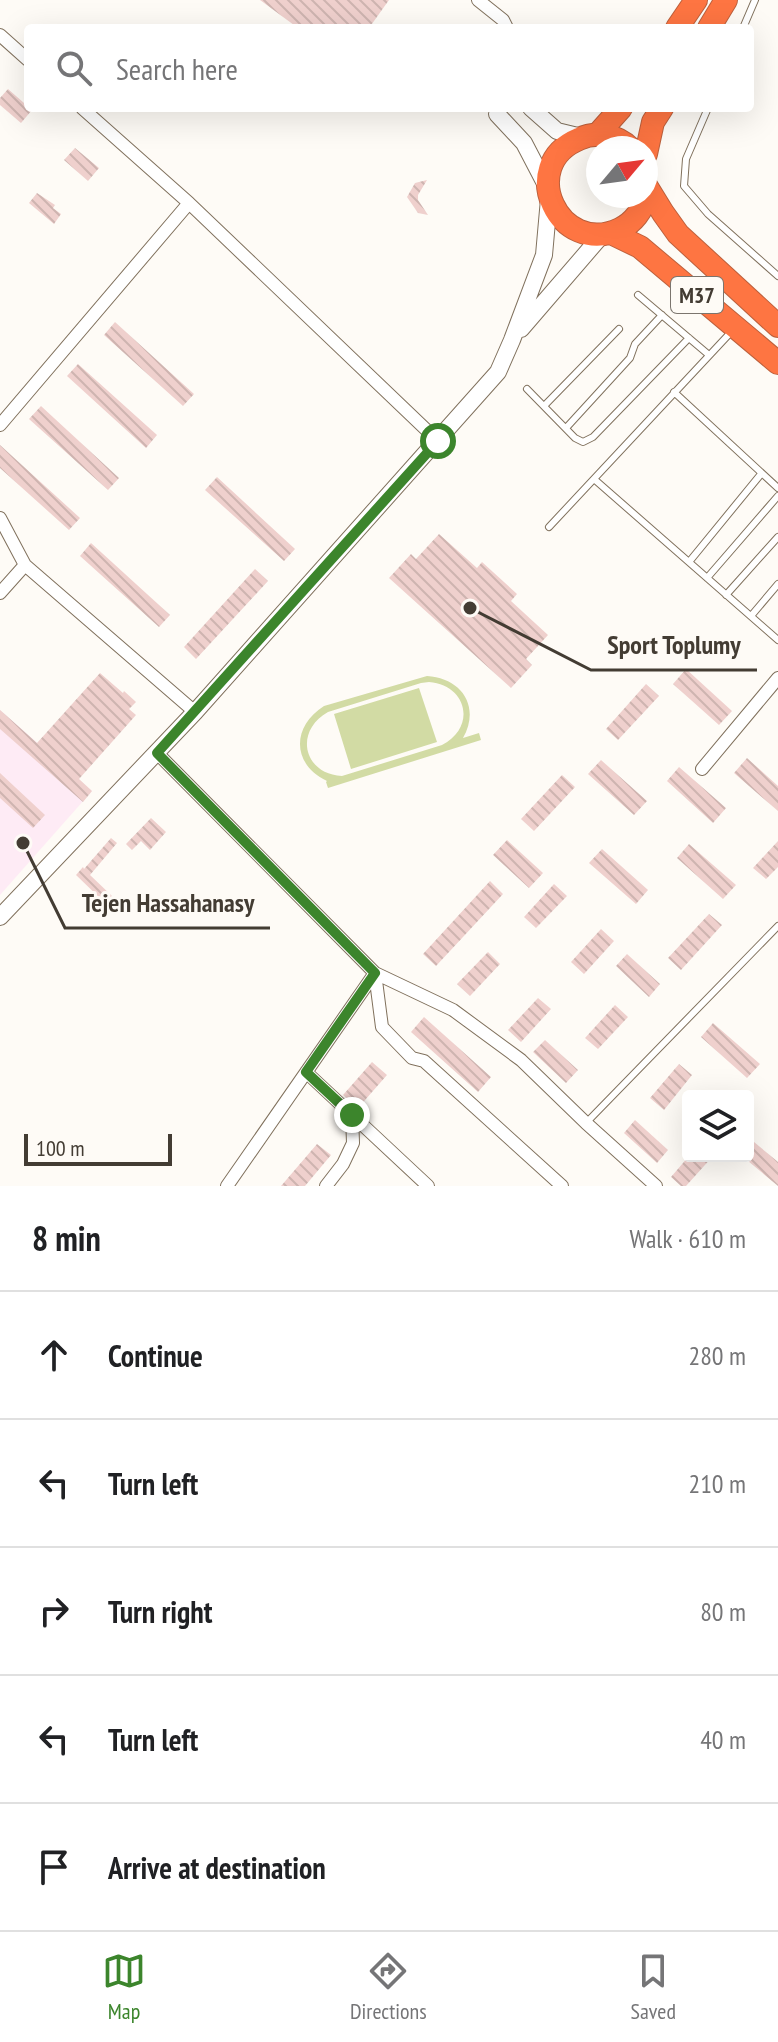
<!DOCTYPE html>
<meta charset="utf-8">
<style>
:root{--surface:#fff;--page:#f2f2f2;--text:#202124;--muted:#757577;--line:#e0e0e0;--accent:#3c852c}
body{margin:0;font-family:"PT Sans Narrow",sans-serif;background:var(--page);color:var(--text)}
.controls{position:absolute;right:24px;bottom:24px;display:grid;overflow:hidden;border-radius:8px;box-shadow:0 8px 32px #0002}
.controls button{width:72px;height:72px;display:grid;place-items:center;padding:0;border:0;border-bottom:2px solid var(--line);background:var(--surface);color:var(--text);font:40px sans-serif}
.compass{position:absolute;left:586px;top:136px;width:72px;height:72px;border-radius:50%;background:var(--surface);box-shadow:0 8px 32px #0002;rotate:61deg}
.scale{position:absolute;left:24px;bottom:20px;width:148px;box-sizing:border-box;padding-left:8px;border:4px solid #433c33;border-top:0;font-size:22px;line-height:28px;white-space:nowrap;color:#433c33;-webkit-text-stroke:6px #fefbf6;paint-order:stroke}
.stop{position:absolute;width:24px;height:24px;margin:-18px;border:6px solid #3c852c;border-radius:50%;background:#fff}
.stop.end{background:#3c852c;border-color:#fff;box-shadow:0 2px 8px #0008}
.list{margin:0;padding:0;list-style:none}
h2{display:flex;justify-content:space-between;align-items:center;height:104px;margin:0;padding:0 32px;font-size:34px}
h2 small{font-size:26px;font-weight:400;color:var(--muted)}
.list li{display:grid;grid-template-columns:52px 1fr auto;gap:24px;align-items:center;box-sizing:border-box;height:128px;padding:0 32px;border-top:2px solid var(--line)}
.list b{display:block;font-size:30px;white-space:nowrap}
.list em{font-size:26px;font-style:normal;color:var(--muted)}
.icon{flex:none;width:44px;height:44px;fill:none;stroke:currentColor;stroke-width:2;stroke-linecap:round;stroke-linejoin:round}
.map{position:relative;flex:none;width:778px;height:1186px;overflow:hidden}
.search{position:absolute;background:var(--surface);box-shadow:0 8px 32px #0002;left:24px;right:24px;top:24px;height:88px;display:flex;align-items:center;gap:20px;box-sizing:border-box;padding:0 28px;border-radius:8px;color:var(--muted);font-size:30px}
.sheet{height:744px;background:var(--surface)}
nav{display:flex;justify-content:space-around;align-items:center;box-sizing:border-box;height:112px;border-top:2px solid var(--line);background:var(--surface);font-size:22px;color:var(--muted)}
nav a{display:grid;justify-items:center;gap:4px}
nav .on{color:var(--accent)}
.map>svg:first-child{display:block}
</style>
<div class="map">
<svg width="778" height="1186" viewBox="0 0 778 1186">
<defs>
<pattern id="building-back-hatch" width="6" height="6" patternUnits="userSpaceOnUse" patternTransform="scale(2)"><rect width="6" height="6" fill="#efd0cd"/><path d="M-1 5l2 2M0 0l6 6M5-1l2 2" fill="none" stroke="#ceb4b0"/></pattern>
</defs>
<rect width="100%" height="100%" fill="#fefbf6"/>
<path fill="#feebf5" d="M0 710 92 791 0 895Z"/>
<path fill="#d2dba4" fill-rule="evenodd" d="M427 676C461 678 481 706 463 738L479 733 481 740 328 788 326 782 327 781C291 764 292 726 324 706ZM429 682C467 685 477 727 442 745L342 776C303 774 294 731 328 712L421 683Z
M419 688 437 742 351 769 334 714Z"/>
<path fill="url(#building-back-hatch)" d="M260 0H389L369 28H298Z
M8 89 32 110 21 123 0 105V98Z
M75 148 99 168 88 181 64 160Z
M427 180 418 195V200L428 215 418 213 407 197 415 183Z
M37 193 55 205 53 208 61 214 54 224 29 203Z
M115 322 194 394 183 406 104 335Z
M78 364 157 435 146 448 67 376Z
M41 406 119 478 108 490 29 419Z
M0 445 80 518 69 530 0 468Z
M217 477 295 549 284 561 205 490Z
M439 534 477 568 482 562 517 594 511 601 548 635 526 659 532 665 511 688 389 578 411 554 416 559Z
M91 543 170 615 159 627 80 556Z
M255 569 268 581 196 659 184 647Z
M686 669 732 711 719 725 673 684Z
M100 673 123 693 124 691 136 702 129 709 136 715 79 779 92 791 83 802 0 729V710L37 743Z
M646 684 659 696 618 740 606 729Z
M747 758 778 786V811L734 773Z
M601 760 647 801 634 815 588 774Z
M679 767 726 808 713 823 667 781Z
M0 773 45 815 33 828 0 798Z
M562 775 575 787 534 831 521 819Z
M151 818 166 832 150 850 141 841 132 850 126 844Z
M111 838 117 843 90 875 112 896 105 903 76 875 83 867 84 869Z
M507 840 543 873 529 888 493 855Z
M778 841V867L766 879 753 868Z
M689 844 736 885 723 899 677 858Z
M602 849 648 890 636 904 589 863Z
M490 881 503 894 436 966 423 954Z
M554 884 567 896 536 928 524 917Z
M709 914 722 925 681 970 668 958Z
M601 929 614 941 584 974 571 962Z
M488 952 500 964 470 996 457 984Z
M627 954 660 984 649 997 616 966Z
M538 998 551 1009 521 1042 508 1030Z
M615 1005 628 1017 598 1049 585 1038Z
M424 1017 491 1077 478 1092 411 1032Z
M713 1023 760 1064 747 1078 701 1037Z
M545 1040 578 1070 566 1083 533 1052Z
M372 1062 387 1075 358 1108 343 1095Z
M679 1064 692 1075 664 1110 650 1098Z
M635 1120 668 1150 657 1163 624 1133Z
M748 1137 778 1162V1186L742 1156H748Z
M317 1144 331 1155 305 1186H281Z
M689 1156H713L686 1186H681L671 1177Z"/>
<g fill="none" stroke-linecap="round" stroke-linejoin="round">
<g stroke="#80715d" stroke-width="8">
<path id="lane" d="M743 28 755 0
M708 108 686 159 684 186 708 214 778 276
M638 295 709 355
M527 389 575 438 583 442 593 437 689 338
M674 392 778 488
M544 406 619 329
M566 428 630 358 635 344 662 315
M594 479 778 640
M549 527 733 330
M689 562 761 474
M707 578 778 496
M726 595 778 537
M751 616 778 584
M586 1123 778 926"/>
</g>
<g stroke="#80715d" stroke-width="14">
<path id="street" d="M478 0 503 20 507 28
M0 35 28 60
M82 108 189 203 438 441
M0 425 189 203
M0 518 25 565
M0 593 25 565 195 712
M157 753 375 973 453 1010 521 1060 586 1123 656 1186
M702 769 778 678
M375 973 382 1027 412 1058 424 1061 562 1186
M306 1072 428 1186
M227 1186 375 973
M326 1186 343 1164 353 1143 352 1115"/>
</g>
<g stroke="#80715d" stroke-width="18">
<path id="secondary" d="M531 108 557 131 582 137
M497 114 524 143 548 189
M521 329 602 235
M0 917 195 712 498 372 512 340 544 255 549 199"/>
</g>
<g stroke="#bd613d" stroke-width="24">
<path id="highway" d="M677 28 696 0
M709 28 726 0
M597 135 621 108
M630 148C617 135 596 131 579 139 516 165 559 258 620 229 633 223 643 210 646 196
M646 154 653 122 662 108
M647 187 663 213 678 234 778 326
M611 233 640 247 778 363"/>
</g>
<use href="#lane" stroke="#fff" stroke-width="6"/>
<use href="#street" stroke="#fff" stroke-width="12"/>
<use href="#secondary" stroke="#fff" stroke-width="16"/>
<use href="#highway" stroke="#fe7542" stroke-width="22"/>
</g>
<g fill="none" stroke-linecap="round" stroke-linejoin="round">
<path stroke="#3c852c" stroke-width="10" d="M352 1115 306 1072 375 973 157 753 438 441"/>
</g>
<g text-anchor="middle" stroke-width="6" stroke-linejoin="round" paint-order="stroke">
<rect fill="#fefbf6" stroke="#7b756e" stroke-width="2" x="671" y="277" width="52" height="36" rx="6"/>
<g font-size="22" font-weight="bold" fill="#433c33">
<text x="697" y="303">M37</text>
</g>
</g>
<path fill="none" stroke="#433c33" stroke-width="3" d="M470 608L591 670H757M23 843L65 928H270"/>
<g fill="#433c33" stroke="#fefbf6" stroke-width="3">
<circle cx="470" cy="608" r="8"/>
<circle cx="23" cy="843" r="8"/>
</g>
<g font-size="26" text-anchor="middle" font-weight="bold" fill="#433c33" stroke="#fefbf6" stroke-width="6" stroke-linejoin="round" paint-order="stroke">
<text x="674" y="654">Sport Toplumy</text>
<text x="168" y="912">Tejen Hassahanasy</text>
</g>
</svg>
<div class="controls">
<button><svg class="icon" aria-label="layers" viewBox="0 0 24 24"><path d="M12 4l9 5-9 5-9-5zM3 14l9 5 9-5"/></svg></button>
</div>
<svg class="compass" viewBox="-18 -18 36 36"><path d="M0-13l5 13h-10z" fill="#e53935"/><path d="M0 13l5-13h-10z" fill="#757577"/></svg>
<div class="scale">100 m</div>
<div class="stop" style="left:438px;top:441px"></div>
<div class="stop end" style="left:352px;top:1115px"></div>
<div class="search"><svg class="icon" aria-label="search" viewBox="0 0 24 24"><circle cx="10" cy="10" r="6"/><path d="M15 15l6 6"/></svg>Search here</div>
</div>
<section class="sheet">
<h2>8 min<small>Walk · 610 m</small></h2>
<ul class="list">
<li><svg class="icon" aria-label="ahead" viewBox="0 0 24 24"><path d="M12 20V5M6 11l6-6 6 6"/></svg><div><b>Continue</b></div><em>280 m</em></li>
<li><svg class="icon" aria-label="left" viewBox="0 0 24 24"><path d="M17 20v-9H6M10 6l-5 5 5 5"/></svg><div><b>Turn left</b></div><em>210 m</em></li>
<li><svg class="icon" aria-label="right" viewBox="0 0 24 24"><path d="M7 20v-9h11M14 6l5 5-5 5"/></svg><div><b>Turn right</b></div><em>80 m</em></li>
<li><svg class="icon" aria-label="left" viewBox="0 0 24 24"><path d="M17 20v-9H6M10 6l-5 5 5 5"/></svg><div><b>Turn left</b></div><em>40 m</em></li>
<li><svg class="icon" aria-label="arrive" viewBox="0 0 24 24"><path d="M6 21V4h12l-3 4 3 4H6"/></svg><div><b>Arrive at destination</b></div></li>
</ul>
</section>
<nav>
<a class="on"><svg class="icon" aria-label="map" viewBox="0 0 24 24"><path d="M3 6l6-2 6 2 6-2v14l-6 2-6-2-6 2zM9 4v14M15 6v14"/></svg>Map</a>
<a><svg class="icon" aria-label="directions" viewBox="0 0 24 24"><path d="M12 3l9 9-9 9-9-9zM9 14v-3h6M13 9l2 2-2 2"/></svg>Directions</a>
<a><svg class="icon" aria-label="saved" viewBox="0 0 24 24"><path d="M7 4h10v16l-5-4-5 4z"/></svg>Saved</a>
</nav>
